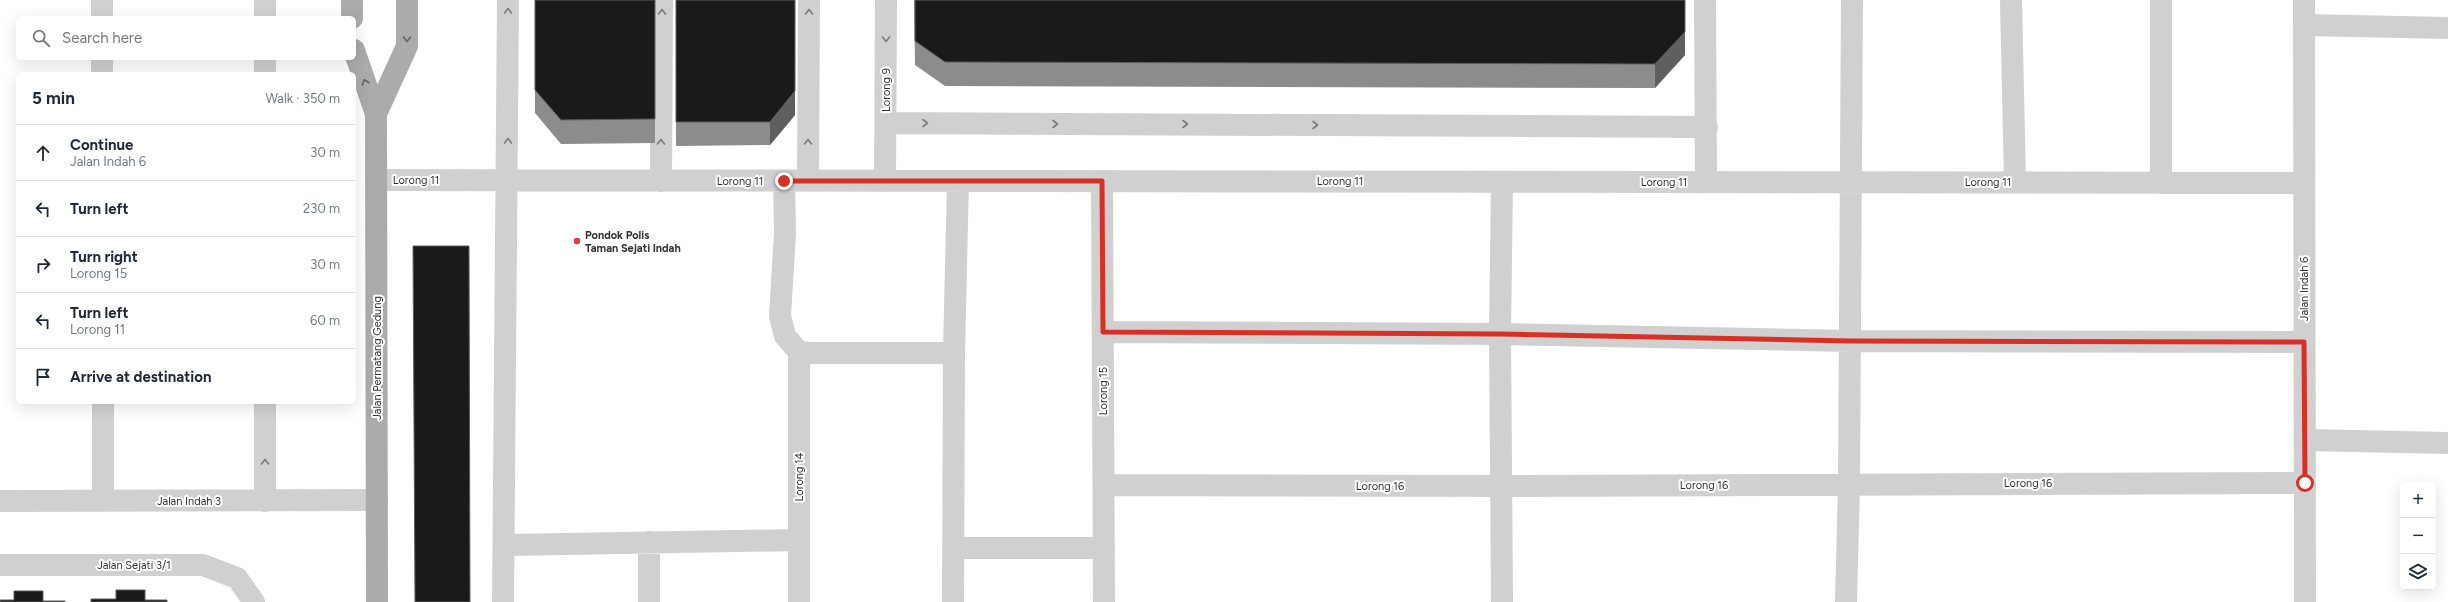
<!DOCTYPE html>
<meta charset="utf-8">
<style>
:root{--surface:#fff;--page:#f6f6f7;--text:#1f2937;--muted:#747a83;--line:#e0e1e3}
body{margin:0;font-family:Figtree,sans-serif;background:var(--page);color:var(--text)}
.controls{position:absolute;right:12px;bottom:12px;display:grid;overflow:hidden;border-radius:6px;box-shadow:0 4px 16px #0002}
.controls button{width:36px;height:36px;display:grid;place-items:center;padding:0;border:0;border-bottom:1px solid var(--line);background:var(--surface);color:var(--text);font:20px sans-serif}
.stop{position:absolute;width:12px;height:12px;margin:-9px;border:3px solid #d93025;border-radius:50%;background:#fff}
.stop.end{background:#d93025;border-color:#fff;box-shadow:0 1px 4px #0008}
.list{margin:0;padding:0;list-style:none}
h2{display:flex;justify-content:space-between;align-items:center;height:52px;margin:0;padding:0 16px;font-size:17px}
h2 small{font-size:13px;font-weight:400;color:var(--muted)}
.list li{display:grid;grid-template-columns:26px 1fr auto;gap:12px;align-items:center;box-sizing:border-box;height:56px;padding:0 16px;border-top:1px solid var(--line)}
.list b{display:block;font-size:15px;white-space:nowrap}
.list p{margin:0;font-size:13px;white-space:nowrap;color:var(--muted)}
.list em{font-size:13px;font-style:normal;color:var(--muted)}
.icon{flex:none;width:22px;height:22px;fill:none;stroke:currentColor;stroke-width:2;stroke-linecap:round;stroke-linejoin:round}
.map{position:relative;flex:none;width:2448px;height:602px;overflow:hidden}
.search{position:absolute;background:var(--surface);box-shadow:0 4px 16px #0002;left:16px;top:16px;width:340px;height:44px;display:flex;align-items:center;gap:10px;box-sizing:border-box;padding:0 14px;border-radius:6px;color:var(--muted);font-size:15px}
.panel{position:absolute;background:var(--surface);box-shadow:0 4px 16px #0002;left:16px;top:72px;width:340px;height:332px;border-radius:6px}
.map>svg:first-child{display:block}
</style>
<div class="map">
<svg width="2448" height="602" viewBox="0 0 2448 602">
<rect width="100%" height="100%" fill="#fff"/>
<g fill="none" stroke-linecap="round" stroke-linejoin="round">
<path stroke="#d0d0d0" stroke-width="22" d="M102 0V18
M265 0V18
M1705 0 1706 182
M2011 0 2015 182
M2161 0V183
M2304 0 2305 602
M2304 25 2448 28
M102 58V74
M265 58V74
M886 123 1707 127
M376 180 2304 183
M661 181 662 0
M784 181 785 233 780 316 785 336 799 352 811 353H954L958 181
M808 181 809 0
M885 181 886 0
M1102 181 1104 602
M1502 182 1500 334 1502 602
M1103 332 1500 334 1851 341 2304 342
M799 352V602
M103 402V501
M265 402V501
M2305 440 2448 443
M1104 485 1502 486 2305 483
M0 501 377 500
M649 542V602
M504 545 799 540
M953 548H1104
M0 565H203L237 578 254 602
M503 602 508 0
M953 602 954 353
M1846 602 1849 484 1852 0"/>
<path stroke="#ababab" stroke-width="22" d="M352 18V0
M354 50 376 114 377 602
M376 114 407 46V0"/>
</g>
<path fill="#8c8c8c" d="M535 0H655V143L561 144 535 113Z
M676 0 795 115 770 145 676 146Z
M914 0H1685V55L1655 88 945 86 915 65Z"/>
<path fill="#5f5f5f" d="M1685 32V55L1655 88V64Z
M795 91V115L770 145V122Z"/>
<path fill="#1a1a1a" stroke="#5f5f5f" d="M535 0H655V119L561 120 535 90Z
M676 0H795V91L770 122H676Z
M915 0H1685V32L1655 64 945 62 915 41Z
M413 246H469L470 602H415Z
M116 590H145V600H167V602H91V599H116Z
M14 591H43V601H65V602H0V600H14Z"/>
<defs><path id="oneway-chevron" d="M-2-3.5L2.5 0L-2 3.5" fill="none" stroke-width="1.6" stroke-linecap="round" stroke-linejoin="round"/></defs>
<g stroke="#7a7a7a">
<use href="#oneway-chevron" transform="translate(508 11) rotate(-90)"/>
<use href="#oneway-chevron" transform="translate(662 12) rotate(-90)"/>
<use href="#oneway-chevron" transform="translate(809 12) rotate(-90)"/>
<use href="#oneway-chevron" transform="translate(886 39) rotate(90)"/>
<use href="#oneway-chevron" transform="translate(925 123)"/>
<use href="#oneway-chevron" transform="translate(1055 124)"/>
<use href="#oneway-chevron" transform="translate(1185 124)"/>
<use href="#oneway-chevron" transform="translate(1315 125)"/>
<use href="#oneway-chevron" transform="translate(508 141) rotate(-90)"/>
<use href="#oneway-chevron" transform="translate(661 142) rotate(-90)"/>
<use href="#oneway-chevron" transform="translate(808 142) rotate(-90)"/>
<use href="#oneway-chevron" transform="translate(265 462) rotate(-90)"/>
</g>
<g stroke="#636363">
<use href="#oneway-chevron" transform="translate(407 39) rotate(91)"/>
<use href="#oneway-chevron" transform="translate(365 82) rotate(-109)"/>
</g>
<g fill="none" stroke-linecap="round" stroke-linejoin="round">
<path stroke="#d93025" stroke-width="5" d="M784 181H1102L1103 332 1500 334 1850 341 2304 342 2305 483"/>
</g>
<circle fill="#e63946" stroke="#fff" stroke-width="1.5" cx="577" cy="241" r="4"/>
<g text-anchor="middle" stroke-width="4" stroke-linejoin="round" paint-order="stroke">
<g font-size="11" fill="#333" stroke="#fff">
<text transform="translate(886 90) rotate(-90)" y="4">Lorong 9</text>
<text x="416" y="184">Lorong 11</text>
<text x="740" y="185">Lorong 11</text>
<text x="1340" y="185">Lorong 11</text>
<text x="1664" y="186">Lorong 11</text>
<text x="1988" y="186">Lorong 11</text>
<text transform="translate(2304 289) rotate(-90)" y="4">Jalan Indah 6</text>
<text transform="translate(377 358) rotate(-90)" y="4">Jalan Permatang Gedung</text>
<text transform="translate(1103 391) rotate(-90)" y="4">Lorong 15</text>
<text transform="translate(799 477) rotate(-90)" y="4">Lorong 14</text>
<text x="2028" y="487">Lorong 16</text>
<text x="1704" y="489">Lorong 16</text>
<text x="1380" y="490">Lorong 16</text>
<text x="189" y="505">Jalan Indah 3</text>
<text x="134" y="569">Jalan Sejati 3/1</text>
</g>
<g font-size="11" font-weight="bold" fill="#333" stroke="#fff" text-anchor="start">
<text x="585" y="239">Pondok Polis<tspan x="585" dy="13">Taman Sejati Indah</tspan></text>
</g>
</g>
</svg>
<div class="controls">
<button>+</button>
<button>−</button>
<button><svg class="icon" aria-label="layers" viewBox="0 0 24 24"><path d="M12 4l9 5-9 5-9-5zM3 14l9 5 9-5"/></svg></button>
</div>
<div class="stop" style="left:2305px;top:483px"></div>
<div class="stop end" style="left:784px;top:181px"></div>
<div class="search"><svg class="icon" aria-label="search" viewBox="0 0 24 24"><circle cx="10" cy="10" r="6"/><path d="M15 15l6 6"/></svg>Search here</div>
<section class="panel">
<h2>5 min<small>Walk · 350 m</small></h2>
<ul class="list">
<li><svg class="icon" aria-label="ahead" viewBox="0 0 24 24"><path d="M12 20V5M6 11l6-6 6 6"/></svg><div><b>Continue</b><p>Jalan Indah 6</p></div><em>30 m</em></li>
<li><svg class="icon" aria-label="left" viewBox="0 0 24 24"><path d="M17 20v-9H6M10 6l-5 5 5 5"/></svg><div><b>Turn left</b></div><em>230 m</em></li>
<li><svg class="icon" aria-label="right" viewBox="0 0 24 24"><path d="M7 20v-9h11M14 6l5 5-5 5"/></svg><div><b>Turn right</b><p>Lorong 15</p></div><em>30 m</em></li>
<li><svg class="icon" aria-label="left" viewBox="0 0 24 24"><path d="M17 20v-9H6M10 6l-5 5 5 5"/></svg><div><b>Turn left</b><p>Lorong 11</p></div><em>60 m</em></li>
<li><svg class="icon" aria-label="arrive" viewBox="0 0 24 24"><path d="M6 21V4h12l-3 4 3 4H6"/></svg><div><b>Arrive at destination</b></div></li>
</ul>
</section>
</div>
